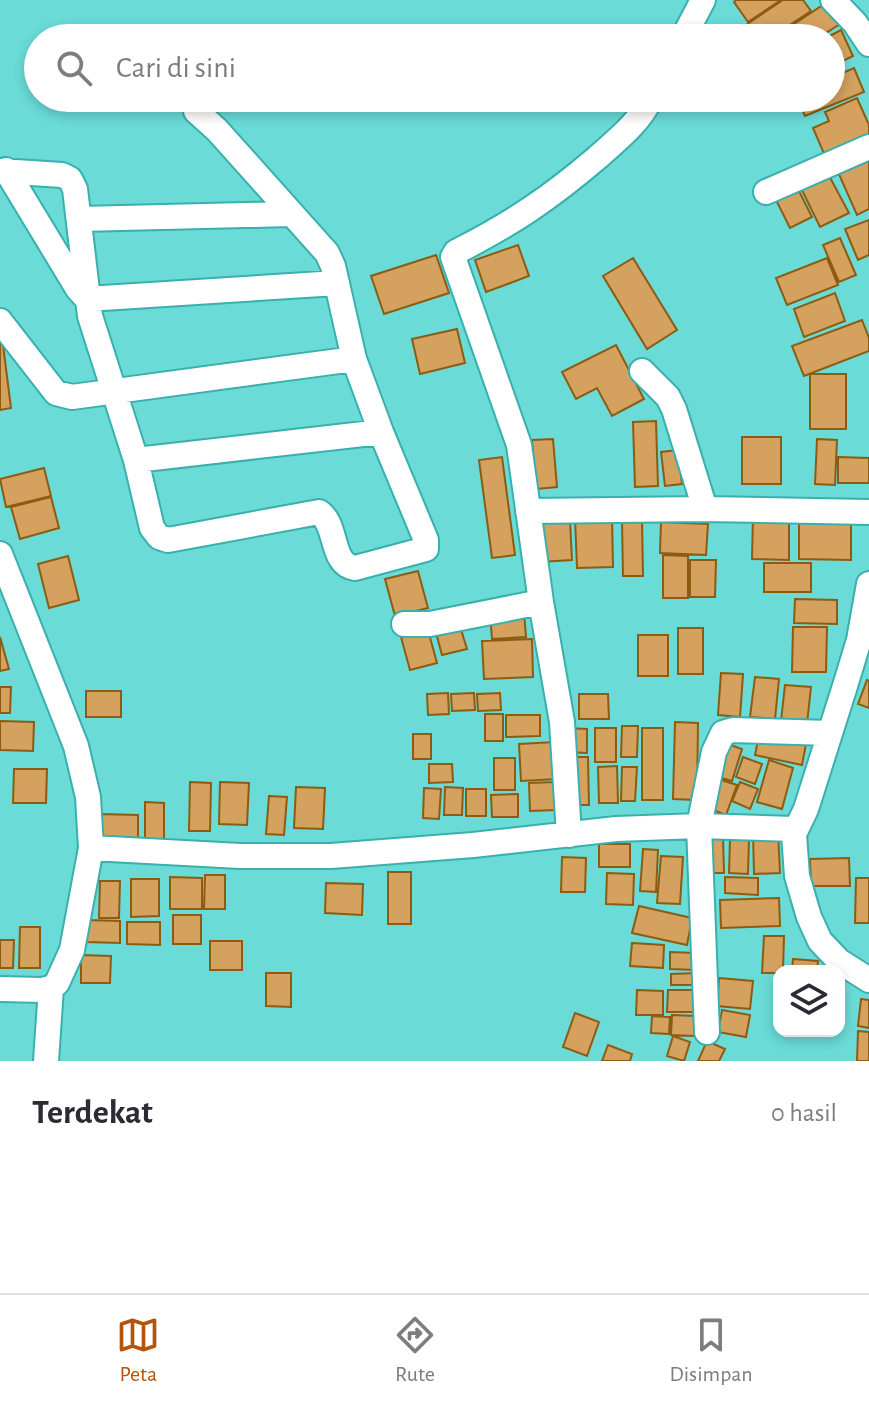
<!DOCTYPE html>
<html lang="id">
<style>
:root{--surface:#fff;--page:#f2f2f3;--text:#2b2b33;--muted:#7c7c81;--line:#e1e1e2;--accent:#b45309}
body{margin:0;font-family:"Alegreya Sans",sans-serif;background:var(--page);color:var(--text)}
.controls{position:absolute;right:24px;bottom:24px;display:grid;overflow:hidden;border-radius:16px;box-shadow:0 4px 12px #0003}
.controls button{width:72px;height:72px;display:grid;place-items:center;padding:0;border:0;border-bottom:2px solid var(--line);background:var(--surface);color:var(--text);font:40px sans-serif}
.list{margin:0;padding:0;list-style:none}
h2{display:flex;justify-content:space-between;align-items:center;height:104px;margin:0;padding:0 32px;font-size:34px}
h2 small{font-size:26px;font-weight:400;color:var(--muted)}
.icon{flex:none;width:44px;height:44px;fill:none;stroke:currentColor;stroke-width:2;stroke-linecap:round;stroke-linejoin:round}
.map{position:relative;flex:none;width:869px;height:1061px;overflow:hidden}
.search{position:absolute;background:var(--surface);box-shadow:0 4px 12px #0003;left:24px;right:24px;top:24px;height:88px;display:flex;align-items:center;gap:20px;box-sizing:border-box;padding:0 28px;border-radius:44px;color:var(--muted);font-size:30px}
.sheet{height:232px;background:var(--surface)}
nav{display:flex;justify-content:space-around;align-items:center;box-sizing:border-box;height:112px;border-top:2px solid var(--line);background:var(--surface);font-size:22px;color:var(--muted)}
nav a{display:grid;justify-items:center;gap:4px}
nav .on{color:var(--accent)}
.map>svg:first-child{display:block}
</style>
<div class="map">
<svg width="869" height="1061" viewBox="0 0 869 1061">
<rect width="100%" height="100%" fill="#6adbd7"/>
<path fill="#d4a15f" stroke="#8b5c11" stroke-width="2" d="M736 0H781L748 22 734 2Z
M783 0H803L811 11 770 38H746L740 29Z
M826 3 840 24 818 38H798L791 26Z
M841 30 853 56 831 67V38H826Z
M854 68 864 92 805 116 797 98H831V78Z
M857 98 869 125V137L825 156 813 128 829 121 825 112Z
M869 154V209L857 215 834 163Z
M826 170 849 213 820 227 799 184Z
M796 185 812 217 790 228 774 196Z
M869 220V255L858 260 845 229Z
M840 238 856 275 839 282 823 245Z
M518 245 529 276 486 292 475 260Z
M436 255 449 293 384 314 371 276Z
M633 258 677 330 647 349 603 276Z
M827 258 838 285 787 305 776 278Z
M835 293 845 321 804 337 794 309Z
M862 320 869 338V351L804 376 792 346Z
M457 329 465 363 420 374 412 339Z
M0 337H2L11 408 0 410Z
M616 345 644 399 612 416 597 388 576 399 562 372Z
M810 374H846V429H810Z
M656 421 658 486 635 487 633 422Z
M742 437H781V484H742Z
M553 439 557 487 536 489 532 440Z
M817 439 837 440 835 485 815 484Z
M678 450 682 484 665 486 661 452Z
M502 457 515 555 492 558 479 460Z
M838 457 869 458V483H838Z
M44 468 51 496 6 507 0 479Z
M51 497 59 528 20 539 11 507Z
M753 515 789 516V560L752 559Z
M612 517 613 567 577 568 575 518Z
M570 520 572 560 540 562 538 522Z
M642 520 643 576H623L622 521Z
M799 521 851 522V560L799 559Z
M661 522 708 524 706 555 660 553Z
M663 555 688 556V598H663Z
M68 556 79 600 49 608 38 564Z
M690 560H716L715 597H690Z
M764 563H811V592H764Z
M418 571 428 608 395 616 385 579Z
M795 599 837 600V624L794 623Z
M524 612 526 637 492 639 490 614Z
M459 623 467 649 442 655 435 629Z
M793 627H827L826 672H792Z
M678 628H703V674H678Z
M428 630 437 663 410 670 401 637Z
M638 635H668V676H638Z
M0 637 9 669 0 671Z
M532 639 533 677 484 679 482 641Z
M721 673 743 674 740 717 718 715Z
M755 677 779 679 775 719 750 717Z
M867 680 869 681V708L858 704Z
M785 685 811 687 807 724 781 721Z
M0 687H11L10 713H0Z
M86 691H121V717H86Z
M448 693 449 714 428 715 427 694Z
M474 693 475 710 452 711 451 694Z
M500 693 501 710 478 711 477 694Z
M579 694H608L609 719H579Z
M485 714H503V741H485Z
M506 715H540V736L506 737Z
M0 721 34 722 33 751 0 750Z
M675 722 698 723 697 800 673 799Z
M622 726H638L637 757H621Z
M566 728 587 729V753L565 752Z
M595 728H616V762H595Z
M642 728H663V800H642Z
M413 734H431V759H413Z
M759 735 806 744 802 765 755 755Z
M555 742 557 779 521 781 519 744Z
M722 742 742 749 732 781 711 775Z
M569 757H588L589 805H570Z
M743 757 762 764 755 784 736 777Z
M494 758H515V790H494Z
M769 760 793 768 782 809 757 802Z
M429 764H452L453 782 429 783Z
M617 766 618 803H599L598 767Z
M622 767H637L635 801H621Z
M14 769H47L46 803H13Z
M715 778 737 785 726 815 705 807Z
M190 782 211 783 210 831H189Z
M220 782 249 783 247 825 219 824Z
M555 782 556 810 530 811 529 783Z
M740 782 758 789 750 809 732 801Z
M296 787 325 788 323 829 294 828Z
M445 787 463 788 462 815H444Z
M424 788 441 789 439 819 423 818Z
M466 789H486V816H466Z
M518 794V817H492L491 795Z
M269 796 287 797 284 835 266 834Z
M145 802 164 803V841H145Z
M99 814 138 815V839L98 838Z
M778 832 780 873 754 874 753 833Z
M711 837H723L724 873H711Z
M730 839H749L748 874 729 873Z
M599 844H630V867H599Z
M643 849 658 850 656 892 640 891Z
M661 856 683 857 680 904 657 903Z
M562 857 586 858 585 892H561Z
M849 858 850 886H811L810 859Z
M388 872H411V924H388Z
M607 873 634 874 633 905 606 904Z
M205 875H225V909H204Z
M170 877 202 878V909H170Z
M725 877 758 878V895L725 893Z
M856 878H869V923H855Z
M131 879H159V916L131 917Z
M100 881H120L119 918H99Z
M326 883 363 884 362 915 325 913Z
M779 898 780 926 721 928 720 900Z
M639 906 692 918 687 945 632 933Z
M173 915H201V944H173Z
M86 920 120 921V943L86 942Z
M127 922H160V945L127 944Z
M20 927H40V968H19Z
M764 936H784L783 971H779V973H762Z
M0 940H14L13 968H0Z
M210 941H242V970H210Z
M632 943 664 945 663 968 630 966Z
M670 952 696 953V970L670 969Z
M81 955 111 956 110 983H81Z
M793 959 818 961 817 971H792Z
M266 973H291V1007L266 1006Z
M696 973V985H671V974Z
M719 978 753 981 750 1009 717 1006Z
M637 990 663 991V1015H636Z
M668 990H697V1012H667Z
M861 999 869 1000V1028L858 1026Z
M722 1010 750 1015 746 1037 718 1032Z
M575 1013 599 1022 587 1056 563 1047Z
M672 1015 696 1016 695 1036 671 1035Z
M652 1016 670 1017 669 1034 651 1033Z
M858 1031 869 1032V1061H857Z
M673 1036 690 1042 684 1061 667 1056Z
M707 1041 725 1049 719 1061H698Z
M608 1045 632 1054 630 1061H602Z"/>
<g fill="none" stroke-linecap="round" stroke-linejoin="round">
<g stroke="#39b0ad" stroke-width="28">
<path id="minor" d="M833 0 855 23 869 44
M683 38 703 0
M6 170 78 289 87 299 337 283
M0 171 62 175 70 179 75 189 90 316 136 460 152 528 159 537 168 540 319 512C338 524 330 565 355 568L426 549V540L381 432 354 359 333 266 327 253 217 130 196 111
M766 192 869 147
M80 219 291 214
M0 321 56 393 72 397 354 359
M642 371 668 397 674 409 705 509
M136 460 381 432
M528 511 705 509 869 512
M0 554 76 746 88 797 91 848 72 950 57 983 51 988 42 990 0 989
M869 584 859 640 845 686 806 809 794 834 797 876 809 917 820 941 839 961 869 980
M541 602 562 722 569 835
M404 624H430L541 602 519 445 453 257 456 252C513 223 550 198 598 157 618 139 639 123 651 98
M91 848 240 856H331L473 845 616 829 699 826 795 829
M707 1032 699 826 714 752 723 733 733 730 830 733
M46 1061 51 988"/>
</g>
<use href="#minor" stroke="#fff" stroke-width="24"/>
</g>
</svg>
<div class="controls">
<button><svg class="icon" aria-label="layers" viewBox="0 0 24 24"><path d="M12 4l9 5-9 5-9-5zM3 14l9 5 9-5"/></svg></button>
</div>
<div class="search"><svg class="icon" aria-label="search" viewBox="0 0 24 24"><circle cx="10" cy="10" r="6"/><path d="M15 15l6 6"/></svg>Cari di sini</div>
</div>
<section class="sheet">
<h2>Terdekat<small>0 hasil</small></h2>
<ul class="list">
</ul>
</section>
<nav>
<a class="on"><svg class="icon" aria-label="map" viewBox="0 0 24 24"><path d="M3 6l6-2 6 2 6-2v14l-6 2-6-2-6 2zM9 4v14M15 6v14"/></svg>Peta</a>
<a><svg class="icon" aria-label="directions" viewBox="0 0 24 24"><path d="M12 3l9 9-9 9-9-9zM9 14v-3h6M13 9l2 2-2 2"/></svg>Rute</a>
<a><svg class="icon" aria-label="saved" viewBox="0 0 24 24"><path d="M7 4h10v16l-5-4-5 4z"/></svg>Disimpan</a>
</nav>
